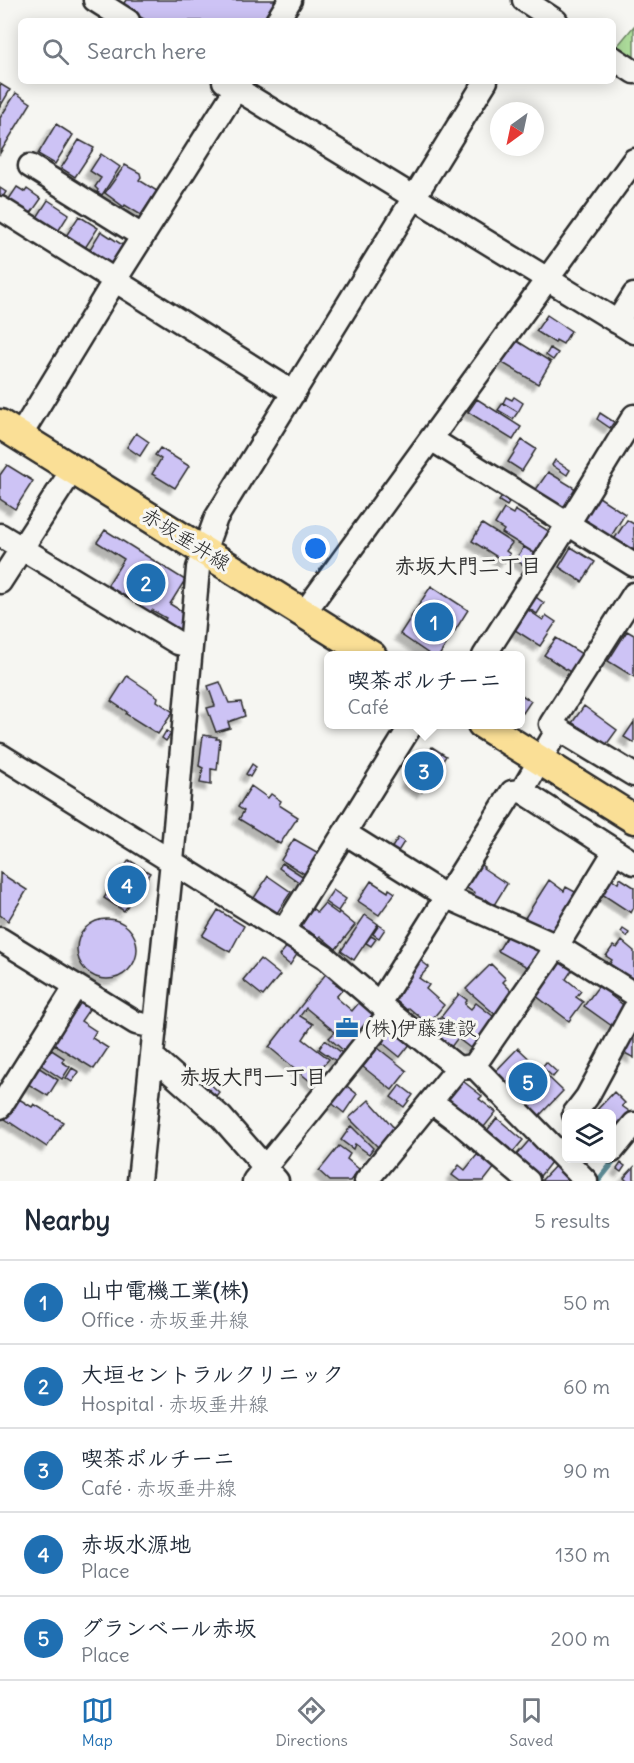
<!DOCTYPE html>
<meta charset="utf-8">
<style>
:root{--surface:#fff;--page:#f2f2f3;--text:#1f2937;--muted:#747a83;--line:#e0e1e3;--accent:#1f6fb2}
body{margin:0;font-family:Delius,"Klee One",sans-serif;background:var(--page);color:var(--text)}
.controls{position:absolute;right:18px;bottom:18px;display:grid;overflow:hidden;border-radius:9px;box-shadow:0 3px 15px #0003}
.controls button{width:54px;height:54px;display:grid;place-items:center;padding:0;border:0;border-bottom:2px solid var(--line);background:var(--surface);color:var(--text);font:30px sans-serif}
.compass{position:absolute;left:490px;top:102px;width:54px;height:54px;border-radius:50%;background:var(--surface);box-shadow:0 3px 15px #0003;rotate:213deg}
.you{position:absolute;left:316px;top:549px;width:21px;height:21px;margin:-15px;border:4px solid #fff;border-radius:50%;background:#1a73e8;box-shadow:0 0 0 9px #1a73e833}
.badge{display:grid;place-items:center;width:39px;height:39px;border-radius:50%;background:var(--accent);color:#fff;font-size:20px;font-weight:700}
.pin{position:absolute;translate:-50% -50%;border:3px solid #fff;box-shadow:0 2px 6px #0006}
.popup{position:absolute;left:324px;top:651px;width:201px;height:78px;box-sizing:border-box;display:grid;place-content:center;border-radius:9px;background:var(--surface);filter:drop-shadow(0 2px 4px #0005);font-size:20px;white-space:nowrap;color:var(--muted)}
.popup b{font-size:22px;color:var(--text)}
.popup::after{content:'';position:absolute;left:50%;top:100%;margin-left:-12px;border:12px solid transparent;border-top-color:var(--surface)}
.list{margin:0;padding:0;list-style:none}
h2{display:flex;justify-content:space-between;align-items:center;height:78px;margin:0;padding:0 24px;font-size:26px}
h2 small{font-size:20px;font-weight:400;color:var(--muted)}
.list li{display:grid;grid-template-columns:39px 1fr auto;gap:18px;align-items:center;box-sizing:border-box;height:84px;padding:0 24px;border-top:2px solid var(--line)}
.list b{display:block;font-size:22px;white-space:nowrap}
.list p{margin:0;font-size:20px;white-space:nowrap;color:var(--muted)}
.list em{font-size:20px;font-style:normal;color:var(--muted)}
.icon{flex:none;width:33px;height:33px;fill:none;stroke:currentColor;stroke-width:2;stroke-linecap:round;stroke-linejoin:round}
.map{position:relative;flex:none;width:634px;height:1181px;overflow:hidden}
.search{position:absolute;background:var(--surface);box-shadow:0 3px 15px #0003;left:18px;right:18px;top:18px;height:66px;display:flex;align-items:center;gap:15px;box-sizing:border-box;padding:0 21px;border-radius:9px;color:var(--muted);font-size:22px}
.sheet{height:498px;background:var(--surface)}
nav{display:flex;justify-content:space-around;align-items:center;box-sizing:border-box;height:84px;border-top:2px solid var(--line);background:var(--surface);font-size:16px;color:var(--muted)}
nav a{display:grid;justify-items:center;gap:3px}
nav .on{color:var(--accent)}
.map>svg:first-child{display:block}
</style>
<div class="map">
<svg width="634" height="1181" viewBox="0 0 634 1181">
<defs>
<filter id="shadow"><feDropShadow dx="-5.5" dy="5.5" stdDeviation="1.5" flood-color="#0004"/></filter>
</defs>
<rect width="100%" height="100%" fill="#f6f6f2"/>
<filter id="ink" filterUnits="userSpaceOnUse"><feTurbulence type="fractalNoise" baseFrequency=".0167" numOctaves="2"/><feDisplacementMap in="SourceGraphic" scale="12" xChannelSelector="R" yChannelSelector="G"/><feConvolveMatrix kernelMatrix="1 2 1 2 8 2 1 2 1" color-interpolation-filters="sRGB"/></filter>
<g filter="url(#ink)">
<path fill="#addc9b" stroke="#6c8463" stroke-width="1.5" d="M634 26V63L614 50Z"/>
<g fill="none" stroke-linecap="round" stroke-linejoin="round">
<path stroke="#5d8c96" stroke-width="6" d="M598 1181 618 1156"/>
</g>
<path fill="#cdc3f5" stroke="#2b2b2b" stroke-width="1.5" filter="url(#shadow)" d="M126 0H276L263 21H147L122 6Z
M0 84 10 90 0 107Z
M16 93 31 103 0 153V118Z
M56 124 73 135 55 164 38 154Z
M79 140 94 148 75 177 61 168Z
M101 154 120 167 102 195 97 192 98 190 95 187 101 178 90 171Z
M125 165 140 173 141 177 139 180 157 191 141 215 125 205 124 207 105 193Z
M17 187 25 192 27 189 41 199 29 216 7 202Z
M0 188 6 192 1 200 0 199Z
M48 200 69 214 57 233 36 219Z
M79 216 98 228 85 248 66 236Z
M101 231 124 246 110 269 87 254Z
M547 315 571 331 563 344 556 340 555 343 536 331Z
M517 341 551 362 538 384 501 362Z
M550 348 558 353 553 360 546 355Z
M506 397 512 400 514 397 523 403 518 412 503 403Z
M477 399 521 427 513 440 468 412Z
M503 403 518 412 513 419 498 410Z
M600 413 614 422 610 428 597 419Z
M136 433 149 442 140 456 127 447Z
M522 440 536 449 522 471 508 462Z
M160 448 189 466 175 488 152 474 161 459 155 455Z
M555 460 570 470 567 475 552 465Z
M7 465 33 481 15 509 0 499V475Z
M548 472 576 489 563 510 535 491Z
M503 495 511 500 507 506 499 501Z
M596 495 625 514 610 538 586 525 588 521 582 518Z
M504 509 513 514 515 510 550 532 536 554 502 533 504 530 495 524Z
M627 520 634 524V554L613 541Z
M482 524 512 543 506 551 510 554 505 562 472 541Z
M105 530 185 580 170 604 183 612 181 632 164 621 166 618 152 610 151 613 107 586 124 559 97 542Z
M524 547 535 554 527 567 515 560Z
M571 547 595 562 582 582 559 567Z
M431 586 468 610 439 656H432L400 634Z
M533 595 544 603 537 614 526 607Z
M528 610 543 620 547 616 556 622 540 646 515 630Z
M627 631 634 635V677L608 661Z
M556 638 582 654 570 672 544 655Z
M127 676 158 697 157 701 173 712 158 734 126 714 127 712 111 701Z
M220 682 229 703 241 702 245 716 228 722 230 728 216 732 207 708 215 706 208 686Z
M520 694 531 701 523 713 520 711Z
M584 706 617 730 606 745 572 723Z
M634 722V743L624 737Z
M166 731 171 734 166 741 162 738Z
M203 735 217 737 216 739H220L217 770 211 769V785L200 783 203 768 199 766Z
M432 747 446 756 422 792 406 782 421 759 424 760Z
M252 764 256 767 250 777 246 774Z
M251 786 268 798 271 794 281 801 279 805 298 817 280 844 239 819 244 811 238 807Z
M398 838 404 842 397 853 391 849Z
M294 839 322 855 308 876 281 860Z
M129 860 150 873 124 911 104 898Z
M477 862 484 867 483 868 507 884 494 905 486 899 483 903 473 896 475 893 462 885Z
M282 863 307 879 303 885 279 868Z
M0 873 27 890 8 921 0 915Z
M268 876 291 892 277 913 254 898Z
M620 878 634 887V907L631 913 602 894 612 879 618 883Z
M549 880 564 891 566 887 579 894 554 934 523 921Z
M371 881 388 892 389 889 395 893 379 915 358 901Z
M333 890 346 899 338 911 325 902Z
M324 904 338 914 339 912 355 925 336 949 320 936 318 938 309 931 307 934 299 928 313 909 317 912Z
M218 910 244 926 230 952 202 936Z
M365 915 378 924 354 960 341 951Z
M77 949a30 30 0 1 1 60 0a30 30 0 1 1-60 0Z
M379 925 385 929 379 938 373 934Z
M623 929 629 933 627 937 621 932Z
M508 934 540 951 531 969 498 951Z
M371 936 376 939 371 946 366 943Z
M622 941 634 951V982L609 965 612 960 606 956 613 946 617 948Z
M288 945 298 953 290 965 279 956Z
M561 958 574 967 566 979 581 991 576 997 583 1002 569 1021 535 995 557 968 555 967Z
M260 959 280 975 263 996 243 980Z
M420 960 429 967 419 978 429 985 426 989 444 1005 428 1024 409 1008 407 1010 392 997Z
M491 964 506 979 503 982 516 996 496 1015 466 989Z
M328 971 336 978 333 982 343 989 336 997 352 1011 362 999 377 1012 344 1051 329 1038 335 1032 306 1008 300 1016 313 1024 303 1039 329 1059 315 1075 323 1081 317 1087 269 1047Z
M600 984 612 993 610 995 626 1007 612 1026 584 1006Z
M459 994 467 1000 465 1004 471 1009 476 1003 498 1020 473 1050 460 1040 464 1035 441 1017Z
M80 1002 90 1008 81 1021 96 1031 92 1038 108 1048 94 1069 52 1043Z
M439 1018 460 1035 451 1047 429 1029Z
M391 1026 411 1043 400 1057 379 1040Z
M634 1030V1058L621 1051Z
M325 1040 342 1053 336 1061 319 1049Z
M378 1048 407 1071 392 1090 363 1067Z
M518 1048 563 1091 538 1117 493 1074Z
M50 1049 64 1058 62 1062 70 1067 62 1079 41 1065Z
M546 1062 557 1072 553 1077 542 1067Z
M38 1067 58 1080 48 1096 28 1084Z
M72 1068 79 1072 72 1082 66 1078Z
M459 1078 482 1096 479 1099 496 1112 480 1132 440 1103Z
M207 1081 219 1092 216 1096 203 1085Z
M343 1083 357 1094 344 1113 329 1101Z
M400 1085 413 1095 404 1107 391 1097Z
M614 1092 625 1103 622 1106 633 1114 617 1133 612 1128V1114L595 1112Z
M19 1099 32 1107 34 1104 63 1122 47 1147 5 1119Z
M369 1100 396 1130 379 1148 349 1118Z
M497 1118 523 1140 508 1158 482 1137Z
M351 1126 373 1148 369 1154 355 1144 353 1149 341 1140Z
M533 1136 545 1152 543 1155 551 1162 537 1180 513 1159Z
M339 1146 350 1154 347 1159 359 1169 350 1181H330L319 1171Z
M477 1155 495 1167 484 1181H460L452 1175 459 1165 465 1170Z
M621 1163 625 1166 621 1172 617 1169Z
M555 1166 572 1181H541Z
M634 1167V1181H627L624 1178Z"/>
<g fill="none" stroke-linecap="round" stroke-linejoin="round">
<g stroke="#2b2b2b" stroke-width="27">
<path id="minor" d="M95 0 128 21
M524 0 556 21
M277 21 290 0
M613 58 634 72
M224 81 634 332
M30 166 142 236
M0 208 294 393
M617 322 634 295
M20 436 115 280 241 81
M431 439 634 565
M0 535 178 643 191 646
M0 582 73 469
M634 594 551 724 558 729 522 791 634 863
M304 613 634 160
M484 656 568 524 634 416
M558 729 634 775
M0 755 325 957 390 1013 458 1068 474 1066 557 946 615 851
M345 833 447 897 557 946 634 994
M284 930 412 724
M0 939 136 1023 155 1027
M377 1002 385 994 512 792 522 791
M152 1056 221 1117 277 1181
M474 1066 586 1181
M432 1102 460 1123 528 1181
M0 1107 76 986
M574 1114 587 1097 634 1010
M612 1151 634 1124
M139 1181 172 861 198 568 216 518 486 81
M254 1181 390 1013
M366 1181 458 1068"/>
</g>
<g stroke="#2b2b2b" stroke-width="33">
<path id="major" d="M0 424 372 656
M482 724 634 819"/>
</g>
<use href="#minor" stroke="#f6f6f2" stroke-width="22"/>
<use href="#major" stroke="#fadf96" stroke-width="28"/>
</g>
</g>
<defs>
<g id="office-bare" transform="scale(1.8)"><path d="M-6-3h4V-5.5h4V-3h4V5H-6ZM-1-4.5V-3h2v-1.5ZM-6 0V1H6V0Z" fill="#1f6fb2" stroke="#f6f6f2" stroke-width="2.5" paint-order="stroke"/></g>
</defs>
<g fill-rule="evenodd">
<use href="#office-bare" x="347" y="1028"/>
</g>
<g text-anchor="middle" stroke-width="6" stroke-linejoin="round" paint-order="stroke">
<g font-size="20" fill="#2b2b2b" stroke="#f6f6f2">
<text transform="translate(186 539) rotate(32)" y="7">赤坂垂井線</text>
</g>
<g font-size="20" fill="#2b2b2b" stroke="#f6f6f2" text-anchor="start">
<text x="365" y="1035">(株)伊藤建設</text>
</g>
<g font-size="21" font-weight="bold" fill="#2b2b2b" stroke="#f6f6f2">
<text x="468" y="573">赤坂大門二丁目</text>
<text x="253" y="1084">赤坂大門一丁目</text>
</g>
</g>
</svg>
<div class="controls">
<button><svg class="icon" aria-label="layers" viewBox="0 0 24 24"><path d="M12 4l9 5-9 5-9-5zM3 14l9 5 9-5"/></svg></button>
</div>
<svg class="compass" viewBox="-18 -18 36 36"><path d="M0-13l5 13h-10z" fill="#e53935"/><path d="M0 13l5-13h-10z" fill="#747a83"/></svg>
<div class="you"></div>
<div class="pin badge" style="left:434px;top:622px">1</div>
<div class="pin badge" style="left:146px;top:583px">2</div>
<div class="pin badge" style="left:424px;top:771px">3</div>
<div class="popup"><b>喫茶ポルチーニ</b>Café</div>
<div class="pin badge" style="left:127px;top:885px">4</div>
<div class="pin badge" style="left:528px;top:1082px">5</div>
<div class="search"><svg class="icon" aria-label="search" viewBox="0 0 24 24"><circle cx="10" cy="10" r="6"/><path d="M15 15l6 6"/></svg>Search here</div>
</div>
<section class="sheet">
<h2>Nearby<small>5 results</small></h2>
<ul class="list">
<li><span class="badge">1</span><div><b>山中電機工業(株)</b><p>Office · 赤坂垂井線</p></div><em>50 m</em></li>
<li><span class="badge">2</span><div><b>大垣セントラルクリニック</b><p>Hospital · 赤坂垂井線</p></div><em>60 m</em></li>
<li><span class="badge">3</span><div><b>喫茶ポルチーニ</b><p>Café · 赤坂垂井線</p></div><em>90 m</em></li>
<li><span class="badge">4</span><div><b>赤坂水源地</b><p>Place</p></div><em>130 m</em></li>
<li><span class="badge">5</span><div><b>グランベール赤坂</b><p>Place</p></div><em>200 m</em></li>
</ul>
</section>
<nav>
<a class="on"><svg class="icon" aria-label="map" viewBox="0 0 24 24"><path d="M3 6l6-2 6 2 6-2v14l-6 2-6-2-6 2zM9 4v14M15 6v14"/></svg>Map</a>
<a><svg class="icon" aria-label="directions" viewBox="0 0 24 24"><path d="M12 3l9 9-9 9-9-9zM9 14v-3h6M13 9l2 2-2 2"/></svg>Directions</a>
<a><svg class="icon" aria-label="saved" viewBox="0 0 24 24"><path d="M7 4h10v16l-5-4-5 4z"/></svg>Saved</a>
</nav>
